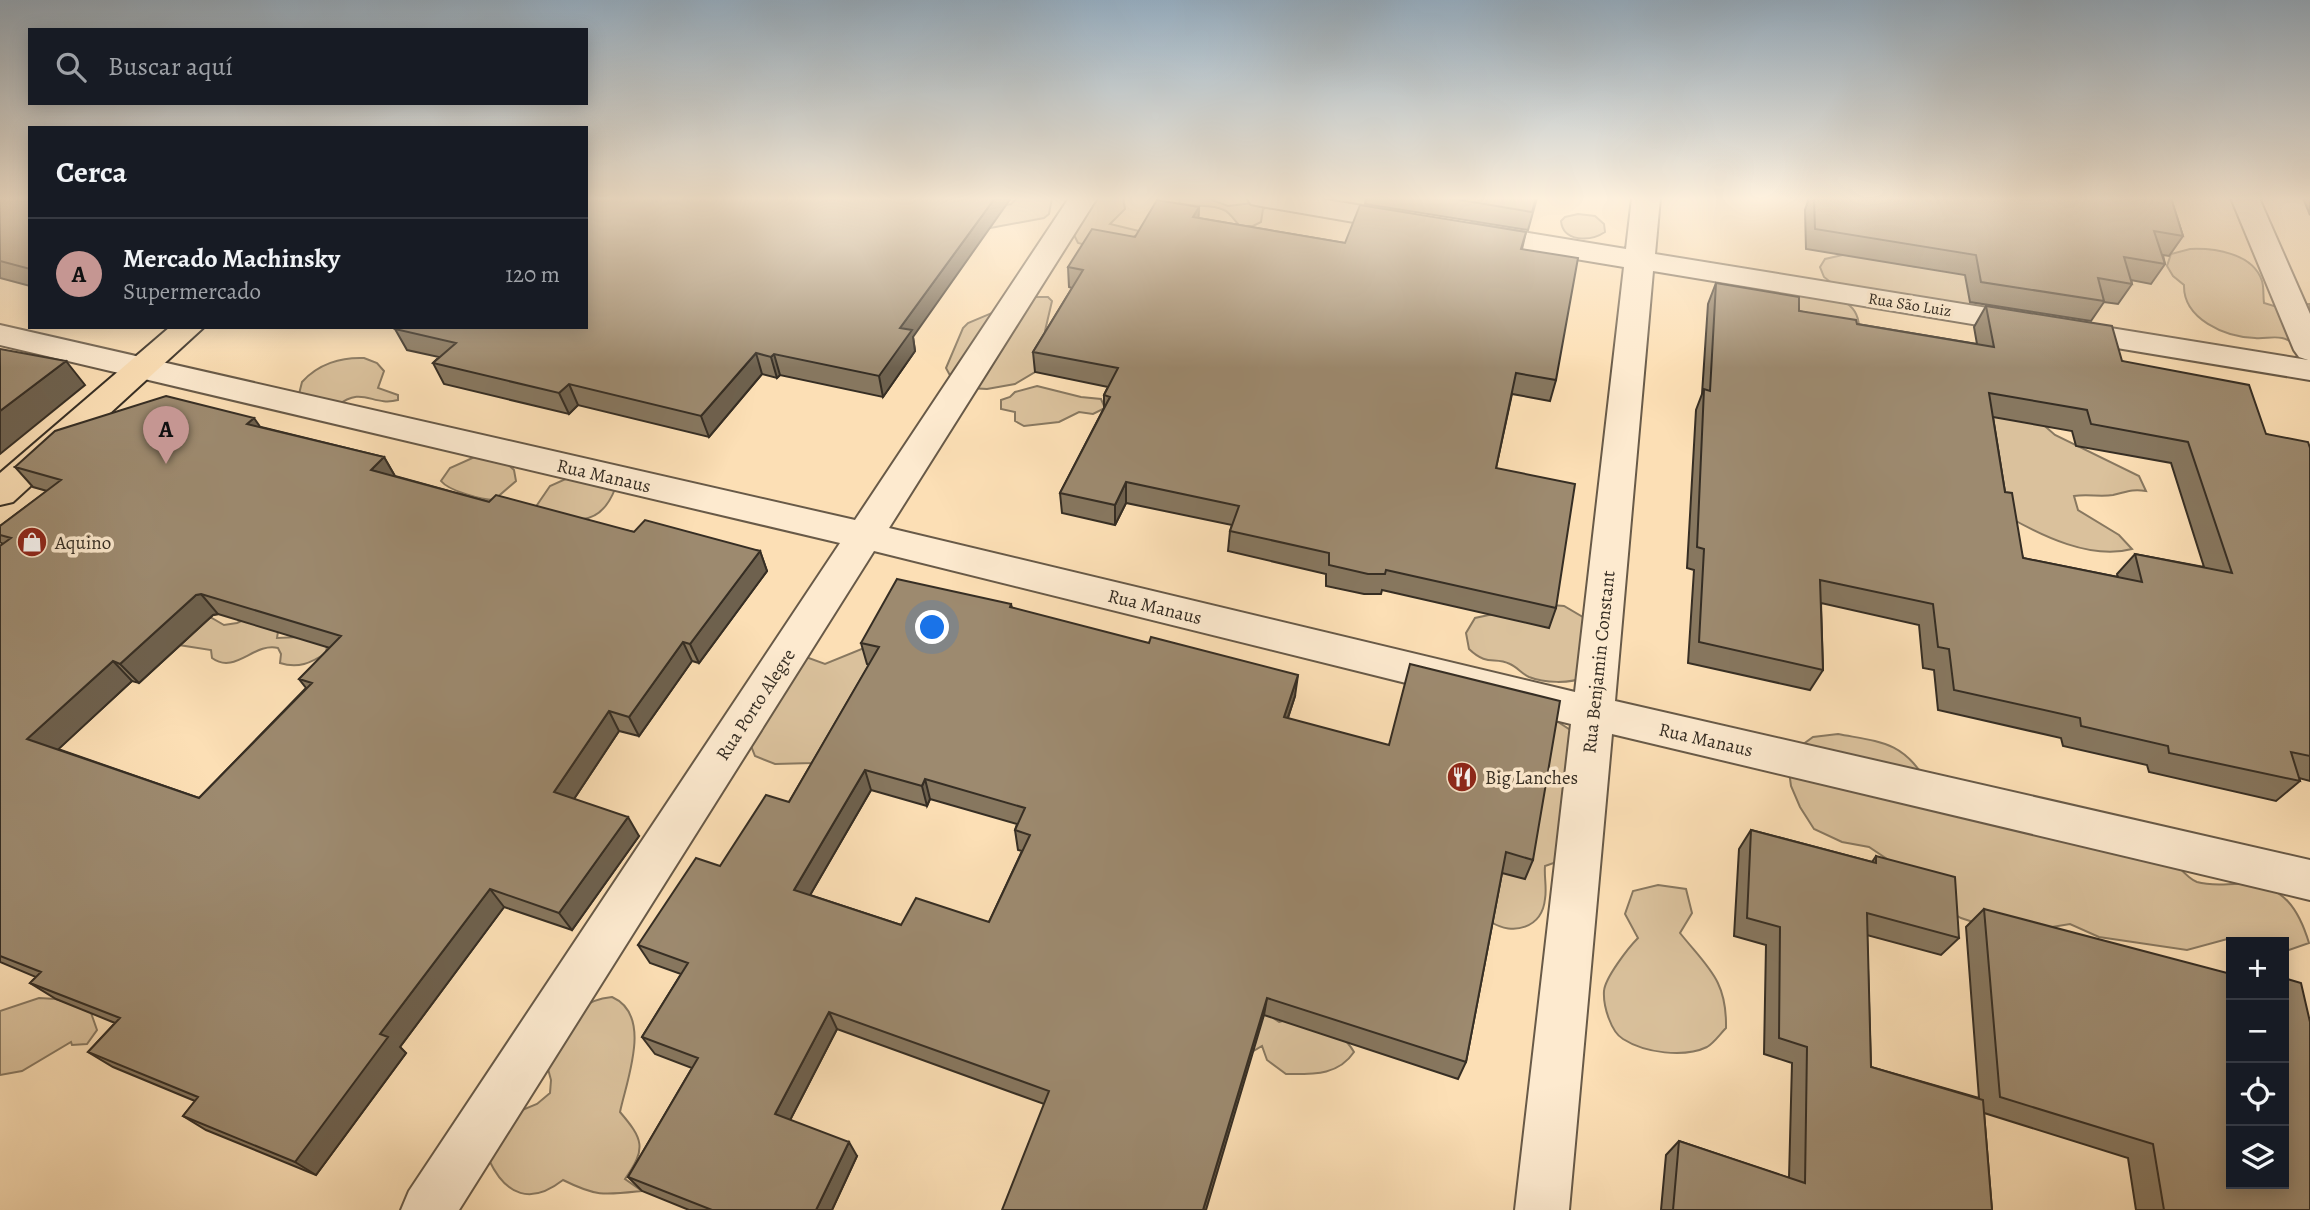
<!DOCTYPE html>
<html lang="es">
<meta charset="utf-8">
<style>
:root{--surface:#171b24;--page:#20242c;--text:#f1f3f6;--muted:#9ea1a6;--line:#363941;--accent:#c59692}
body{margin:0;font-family:Alegreya,serif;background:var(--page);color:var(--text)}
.controls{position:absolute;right:21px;bottom:21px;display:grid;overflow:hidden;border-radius:0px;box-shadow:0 4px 18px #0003}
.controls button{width:63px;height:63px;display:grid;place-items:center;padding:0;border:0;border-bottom:2px solid var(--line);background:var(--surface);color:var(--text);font:35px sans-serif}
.you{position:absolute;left:933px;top:628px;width:24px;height:24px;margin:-18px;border:5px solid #fff;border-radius:50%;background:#1a73e8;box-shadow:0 0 0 10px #1a73e833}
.badge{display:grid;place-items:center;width:46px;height:46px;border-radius:50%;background:var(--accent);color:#111;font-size:23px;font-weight:700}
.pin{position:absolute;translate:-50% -58px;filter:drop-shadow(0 2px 4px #0008)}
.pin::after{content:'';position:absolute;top:37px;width:24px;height:21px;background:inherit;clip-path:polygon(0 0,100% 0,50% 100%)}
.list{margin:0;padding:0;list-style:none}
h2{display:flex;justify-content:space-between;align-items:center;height:91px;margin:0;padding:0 28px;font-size:30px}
h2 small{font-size:23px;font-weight:400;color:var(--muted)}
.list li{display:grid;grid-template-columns:46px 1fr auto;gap:21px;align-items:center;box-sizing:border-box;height:112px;padding:0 28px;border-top:2px solid var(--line)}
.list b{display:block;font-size:26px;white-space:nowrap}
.list p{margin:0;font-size:23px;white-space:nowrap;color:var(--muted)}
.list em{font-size:23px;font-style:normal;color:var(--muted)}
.icon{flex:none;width:38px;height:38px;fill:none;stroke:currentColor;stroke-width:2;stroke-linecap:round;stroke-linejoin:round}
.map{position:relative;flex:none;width:2310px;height:1210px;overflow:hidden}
.search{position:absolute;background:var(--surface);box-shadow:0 4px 18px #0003;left:28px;top:28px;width:560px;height:77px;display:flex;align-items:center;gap:18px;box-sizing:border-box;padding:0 24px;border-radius:0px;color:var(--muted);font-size:26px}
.panel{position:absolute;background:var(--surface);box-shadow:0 4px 18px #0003;left:28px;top:126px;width:560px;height:203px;border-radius:0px}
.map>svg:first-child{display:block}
</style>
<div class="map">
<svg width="2310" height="1210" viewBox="0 0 2310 1210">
<rect width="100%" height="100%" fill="#fcdfb5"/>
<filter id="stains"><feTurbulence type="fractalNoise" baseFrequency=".00286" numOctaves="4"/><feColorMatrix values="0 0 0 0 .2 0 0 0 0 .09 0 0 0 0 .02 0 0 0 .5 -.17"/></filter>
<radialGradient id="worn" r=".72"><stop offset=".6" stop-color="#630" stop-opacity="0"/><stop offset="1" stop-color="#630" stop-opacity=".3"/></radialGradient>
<path fill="#dac19c" stroke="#887860" stroke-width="2" d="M1017 198H1052L1049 214 1044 218 985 229 988 210 1011 204Z
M1079 198H1123L1125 209 1110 224 1139 231 1137 240 1086 245 1078 243 1074 235Z
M1180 198H1207L1228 206 1253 203 1269 206 1263 209 1261 222 1253 226H1240C1235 222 1231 213 1224 210 1210 203 1194 208 1179 203Z
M1578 214 1595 216 1604 224 1605 232C1590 242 1563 242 1561 221L1565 217Z
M2190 249C2214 248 2253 253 2262 281 2264 287 2263 296 2264 303L2274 306 2310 304V354C2301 349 2292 340 2282 338 2273 336 2264 339 2255 338 2225 337 2183 319 2184 285L2173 276 2167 266 2171 254Z
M1847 254 1917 267 1960 266 1997 305 1993 308 1976 309 1842 291 1824 277 1820 267 1825 259Z
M1794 291C1819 296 1858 293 1859 327L1846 332 1779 302Z
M1030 297H1048L1052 301 1045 331 1048 343 1035 372 1015 384 987 389 969 388 954 383 946 368 963 328 968 323Z
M364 358 377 363 384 371 378 388 398 395V400C372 407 363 385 337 406L299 394 302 382C318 364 341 357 364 358Z
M1037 386 1081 397 1101 399 1105 408 1093 414 1079 412 1059 422 1024 426 1015 421V412L1001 409V400L1010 397 1015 392Z
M1914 404 2039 421 2055 435 2139 476 2146 491C2131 489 2127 492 2113 495 2101 497 2087 494 2074 496L2078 510 2119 535 2132 549C2091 560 2042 536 2007 516Z
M479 455 499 456 514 470 516 481 494 500C482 500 449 491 441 481L450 468Z
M570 477 615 489C598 532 569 520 535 508L550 486Z
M1540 604 1564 606 1593 623 1585 677C1570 684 1544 683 1529 677 1522 674 1517 667 1510 664 1494 656 1488 667 1469 649L1466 633 1475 618Z
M261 612 281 613 277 638 299 637 327 645 326 653C311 663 298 669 280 663L281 654 278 648C254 642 235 675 212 658L211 650 179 645 210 617 224 625 237 623Z
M894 644 812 763 775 764 755 756 748 738 795 653 825 664 869 646Z
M1545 719 1558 722 1575 733 1568 858 1545 866C1544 877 1547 888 1545 899 1542 928 1513 936 1491 922L1366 798Z
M1838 734C1880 742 1902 741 1926 780L2172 860C2179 867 2188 879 2197 882 2214 887 2229 883 2246 884 2284 885 2299 910 2309 943L2289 950 2284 949V942H2251L2231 938 2187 950 2099 937 2070 924 2046 928H1991L1961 918 1933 902 1893 863 1869 847 1842 842 1814 829 1800 807 1791 786 1788 764 1798 748 1813 737Z
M1658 885 1686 889 1692 913 1680 933C1708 968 1727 980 1726 1028 1720 1034 1714 1043 1707 1047 1684 1058 1645 1053 1623 1039 1611 1032 1603 1006 1604 991 1605 978 1628 948 1638 938L1625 914 1633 891Z
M612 997C653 1015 627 1079 620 1112 643 1139 647 1148 625 1179L642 1191C605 1195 597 1197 563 1180 531 1205 506 1196 489 1160L503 1118 537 1104 550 1093 551 1080 544 1054C565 1027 575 1000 612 997Z
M39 998 56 999 90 1010 97 1030 87 1044 72 1045 71 1042 22 1071 0 1075V1011Z
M1251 1003 1279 1022C1305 1012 1340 1028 1354 1052 1338 1076 1312 1074 1286 1074L1267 1060 1262 1046 1250 1053Z"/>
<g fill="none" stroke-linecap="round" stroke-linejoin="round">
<g stroke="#685a48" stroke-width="4">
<path id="minor" d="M1069 198H1097L889 528 1575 692 1624 267 1473 242 1463 239 1459 233 1463 227 1473 224 1626 249 1632 198H1660L1655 254 2308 360 2299 357 2294 350 2231 198H2259L2310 314V380L1653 271 1615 701 2310 860V900L1612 734 1569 1210H1515L1571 724 874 551 459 1210H401L409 1191 840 543 0 345V325L855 520Z
M1247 198H1314L1406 213 1416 216 1420 222 1416 228 1406 231 1261 206 1251 204Z"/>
</g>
<g stroke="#362e24" stroke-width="4">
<path id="major" d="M170 327H204L13 502 0 505V473Z"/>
</g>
<use href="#minor" fill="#fdeacf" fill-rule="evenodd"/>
<use href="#major" fill="#fcdfb5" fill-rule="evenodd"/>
</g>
<path fill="#87775f" stroke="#362e24" stroke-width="2" fill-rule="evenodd" d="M0 198H30V286L0 278Z
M1366 198H1537L1528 230 1365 204Z
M1809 198H2171L2183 236 2169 256 2163 255 2165 264 2151 284 2131 280 2132 284 2118 304 2104 302 2091 321 1970 302 1965 275 1806 249 1805 210Z
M2303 198H2310V215Z
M1199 207 1198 218 1345 243 1526 232 1522 249 1556 380 1550 401 1512 394 1496 468 1556 608 1549 628 1382 590 1381 594H1364L1326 586V574L1228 551 1230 531 1232 525 1126 503 1115 525 1062 513 1060 493 1104 408V395L1108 387 1035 372 1033 352 1072 288 1069 287 1068 267Z
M1716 283 1799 311 1857 324 1977 344 1974 327 1986 306 2122 361 2266 434 2310 448V781L2299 778 2300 781 2276 801 2149 772 2147 765 2063 746 2061 738 1938 710 1934 670 1923 668 1919 625 1821 603 1823 670 1810 690 1688 663 1694 570 1687 568 1696 410 1702 394 1708 304ZM1993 417 2072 431 2076 446 2171 463 2204 567 2135 554 2117 574 2118 577 2023 558 2005 492Z
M395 329 913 337 915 351 883 397 780 375 777 378 762 374 709 437 578 405 569 414 444 384 433 363 439 357 407 350Z
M261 427 384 457 395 476 489 502 634 532 760 551 767 571 699 663 692 661 639 736 619 731 574 799 639 836 572 930 504 907 400 1047 406 1053 316 1175 206 1130 183 1116 195 1101 113 1067 88 1052 115 1023 56 999 30 983 36 977 0 962V546L3 544 0 542V526L47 491 33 487 15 467ZM218 614 330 648 299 679 306 688 199 798 58 749 132 681 139 683 213 615Z
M1011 604 1012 608 1295 696 1288 718 1533 860 1525 879 1502 873 1466 1062 1458 1079 1264 1015 1044 1104 837 1029 790 1120 857 1156 832 1210H689L642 1191 628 1177 692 1068 655 1054 642 1037 681 974 650 963 638 945 789 802 869 665 867 664 861 643ZM871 790 927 806 930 799 1017 824 1015 830 1018 850 1022 851 989 922 901 925 810 895Z
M1751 830 1872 862 1876 856 1959 938 1941 955 1867 935 1871 1067 1979 1098 1966 927 1984 909 2310 1210H2136L2128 1158 1984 1113 1992 1210H1661L1666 1155 1679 1141 1789 1178 1792 1063 1764 1054 1766 945 1734 936 1739 849Z"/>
<path fill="#6e614e" stroke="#362e24" stroke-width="2" d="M995 198H1011L913 337 915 351 883 397 879 376 900 328Z
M1199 207 1198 227 1193 217Z
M756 353 762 374 709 437 701 416Z
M774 354 780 375 777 378 771 357Z
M66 361 85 385 0 454V411Z
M569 384 578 405 569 414 559 393Z
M254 418 268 438 247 424Z
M384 457 396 478 371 470Z
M1126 482V503L1115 525V505Z
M760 551 767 571 699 663 690 644Z
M201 594 218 614 213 615 139 683 120 664 196 595Z
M683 642 692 661 639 736 629 717Z
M113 661 132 681 49 758 27 739Z
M1298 675 1295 696 1281 738 1284 717Z
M609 711 619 731 566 811 554 792Z
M865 770 871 790 802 909 794 890Z
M925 779 930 799 927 806 922 786Z
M628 817 639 836 572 930 559 913Z
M490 889 504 907 400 1047 406 1053 316 1175 295 1162 380 1034Z
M1267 998 1264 1015 1206 1210H1203Z
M829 1012 837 1029 785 1130 775 1114Z
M849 1142 857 1156 832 1210H816Z"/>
<path fill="#9d8a6f" stroke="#362e24" stroke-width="2" fill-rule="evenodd" d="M0 198H30V269L0 261Z
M586 198H995L900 328 912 330 879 376 774 354 771 357 756 353 701 416 569 384 559 393 433 363 456 343 395 329 397 327H586Z
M1449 198H1536L1532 212Z
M1814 198H2171L2183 236 2154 231 2165 264 2124 257 2132 284 2098 278 2104 301 1981 282 1976 255 1815 229Z
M1157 200 1199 207 1193 217 1345 243 1360 205 1526 232 1521 249 1578 258 1556 380 1516 373 1496 468 1575 484 1556 608 1386 570 1385 574H1368L1329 565V553L1230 531 1239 506 1126 482 1115 505 1060 493 1110 397 1104 395 1118 368 1033 352 1083 270 1068 267 1092 229 1135 237Z
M1716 283 1799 297V311L1856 320 1857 324 1994 347 1986 306 2112 326 2122 361 2249 385 2266 434 2308 442 2310 448V756L2291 752 2300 781 2169 753 2168 746 2081 726 2080 718 1954 690 1949 649 1938 647 1933 604 1820 580 1823 670 1699 642 1704 549 1697 547 1704 389 1710 391ZM1989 393 2087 410 2091 424 2188 442 2232 573 2135 554 2142 582 2023 558 2012 493 2005 492Z
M0 349 66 361 0 411Z
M166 396 254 418 247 424 384 457 371 470 489 502 496 495 634 532 645 520 760 551 690 644 683 642 629 717 609 711 554 792 628 817 559 913 490 889 380 1034 388 1037 295 1162 183 1116 198 1097 88 1052 120 1018 30 983 41 972 0 956V546L11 538 0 535V526L61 480 15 467 55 431ZM201 594 341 636 299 679 312 683 199 798 27 739 113 661 120 664 196 595Z
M897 579 1011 604 1010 607 1149 643 1151 637 1298 675 1284 717 1389 745 1410 664 1560 701 1533 860 1506 852 1466 1062 1267 998 1203 1210H1002L1049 1091 829 1012 775 1114 849 1142 816 1210H712L628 1177 698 1058 642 1037 688 963 638 945 696 858 720 866 766 795 789 802 879 647 861 643ZM865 770 922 786 925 779 1025 808 1015 830 1030 835 989 922 916 898 901 925 794 890Z
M1751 830 1876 863V856L1955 877 1959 938 1867 913 1871 1067 1983 1100 1992 1210H1673L1679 1141 1805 1183 1807 1047 1779 1038 1780 927 1747 918Z
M1984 909 2231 974V1184H2284V978L2301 983 2310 1022V1210H2164L2153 1144 2000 1097Z"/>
<linearGradient id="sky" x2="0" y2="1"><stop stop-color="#95adc0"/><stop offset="0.54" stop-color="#fef1de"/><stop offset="1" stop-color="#fef1de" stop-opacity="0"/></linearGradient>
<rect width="2310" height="368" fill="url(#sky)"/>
<defs>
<g id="shop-disc" transform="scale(1.575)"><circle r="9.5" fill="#8f2418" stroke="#fdeacf"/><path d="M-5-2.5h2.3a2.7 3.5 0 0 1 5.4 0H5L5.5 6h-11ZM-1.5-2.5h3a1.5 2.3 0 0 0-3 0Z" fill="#fff"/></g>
<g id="restaurant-disc" transform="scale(1.575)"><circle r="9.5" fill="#8f2418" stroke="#fdeacf"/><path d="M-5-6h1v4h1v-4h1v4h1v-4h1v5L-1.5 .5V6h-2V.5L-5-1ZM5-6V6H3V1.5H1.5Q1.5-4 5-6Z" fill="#fff"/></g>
</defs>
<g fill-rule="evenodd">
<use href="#shop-disc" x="32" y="542"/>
<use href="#restaurant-disc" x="1462" y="777"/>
</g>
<g text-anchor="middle" stroke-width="7" stroke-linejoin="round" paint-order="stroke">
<g font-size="16" fill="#362e24" stroke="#fdeacf">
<text transform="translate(1910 304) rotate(9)" y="6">Rua São Luiz</text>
</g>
<g font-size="19" fill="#362e24" stroke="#fdeacf">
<text transform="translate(604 475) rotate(13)" y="7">Rua Manaus</text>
<text transform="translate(1155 606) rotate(14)" y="7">Rua Manaus</text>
<text transform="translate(1598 662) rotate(-84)" y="7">Rua Benjamin Constant</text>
<text transform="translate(755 704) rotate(-57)" y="7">Rua Porto Alegre</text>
<text transform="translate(1706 739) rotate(13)" y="7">Rua Manaus</text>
</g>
<g font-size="19" fill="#362e24" stroke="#fdeacf" text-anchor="start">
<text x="55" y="549">Aquino</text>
<text x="1485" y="784">Big Lanches</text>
</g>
</g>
<rect width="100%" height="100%" filter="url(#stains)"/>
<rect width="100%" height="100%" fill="url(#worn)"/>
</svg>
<div class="controls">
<button>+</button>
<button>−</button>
<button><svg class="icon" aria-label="locate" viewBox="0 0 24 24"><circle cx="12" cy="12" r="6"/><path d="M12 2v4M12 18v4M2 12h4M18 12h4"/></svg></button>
<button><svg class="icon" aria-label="layers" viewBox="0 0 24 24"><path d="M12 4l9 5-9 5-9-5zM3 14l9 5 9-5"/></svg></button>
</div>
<div class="you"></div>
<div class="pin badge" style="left:166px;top:464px">A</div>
<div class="search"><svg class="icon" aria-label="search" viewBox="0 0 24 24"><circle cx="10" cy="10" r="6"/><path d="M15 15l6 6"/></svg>Buscar aquí</div>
<section class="panel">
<h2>Cerca<small></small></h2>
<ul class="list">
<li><span class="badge">A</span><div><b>Mercado Machinsky</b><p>Supermercado</p></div><em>120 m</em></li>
</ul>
</section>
</div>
